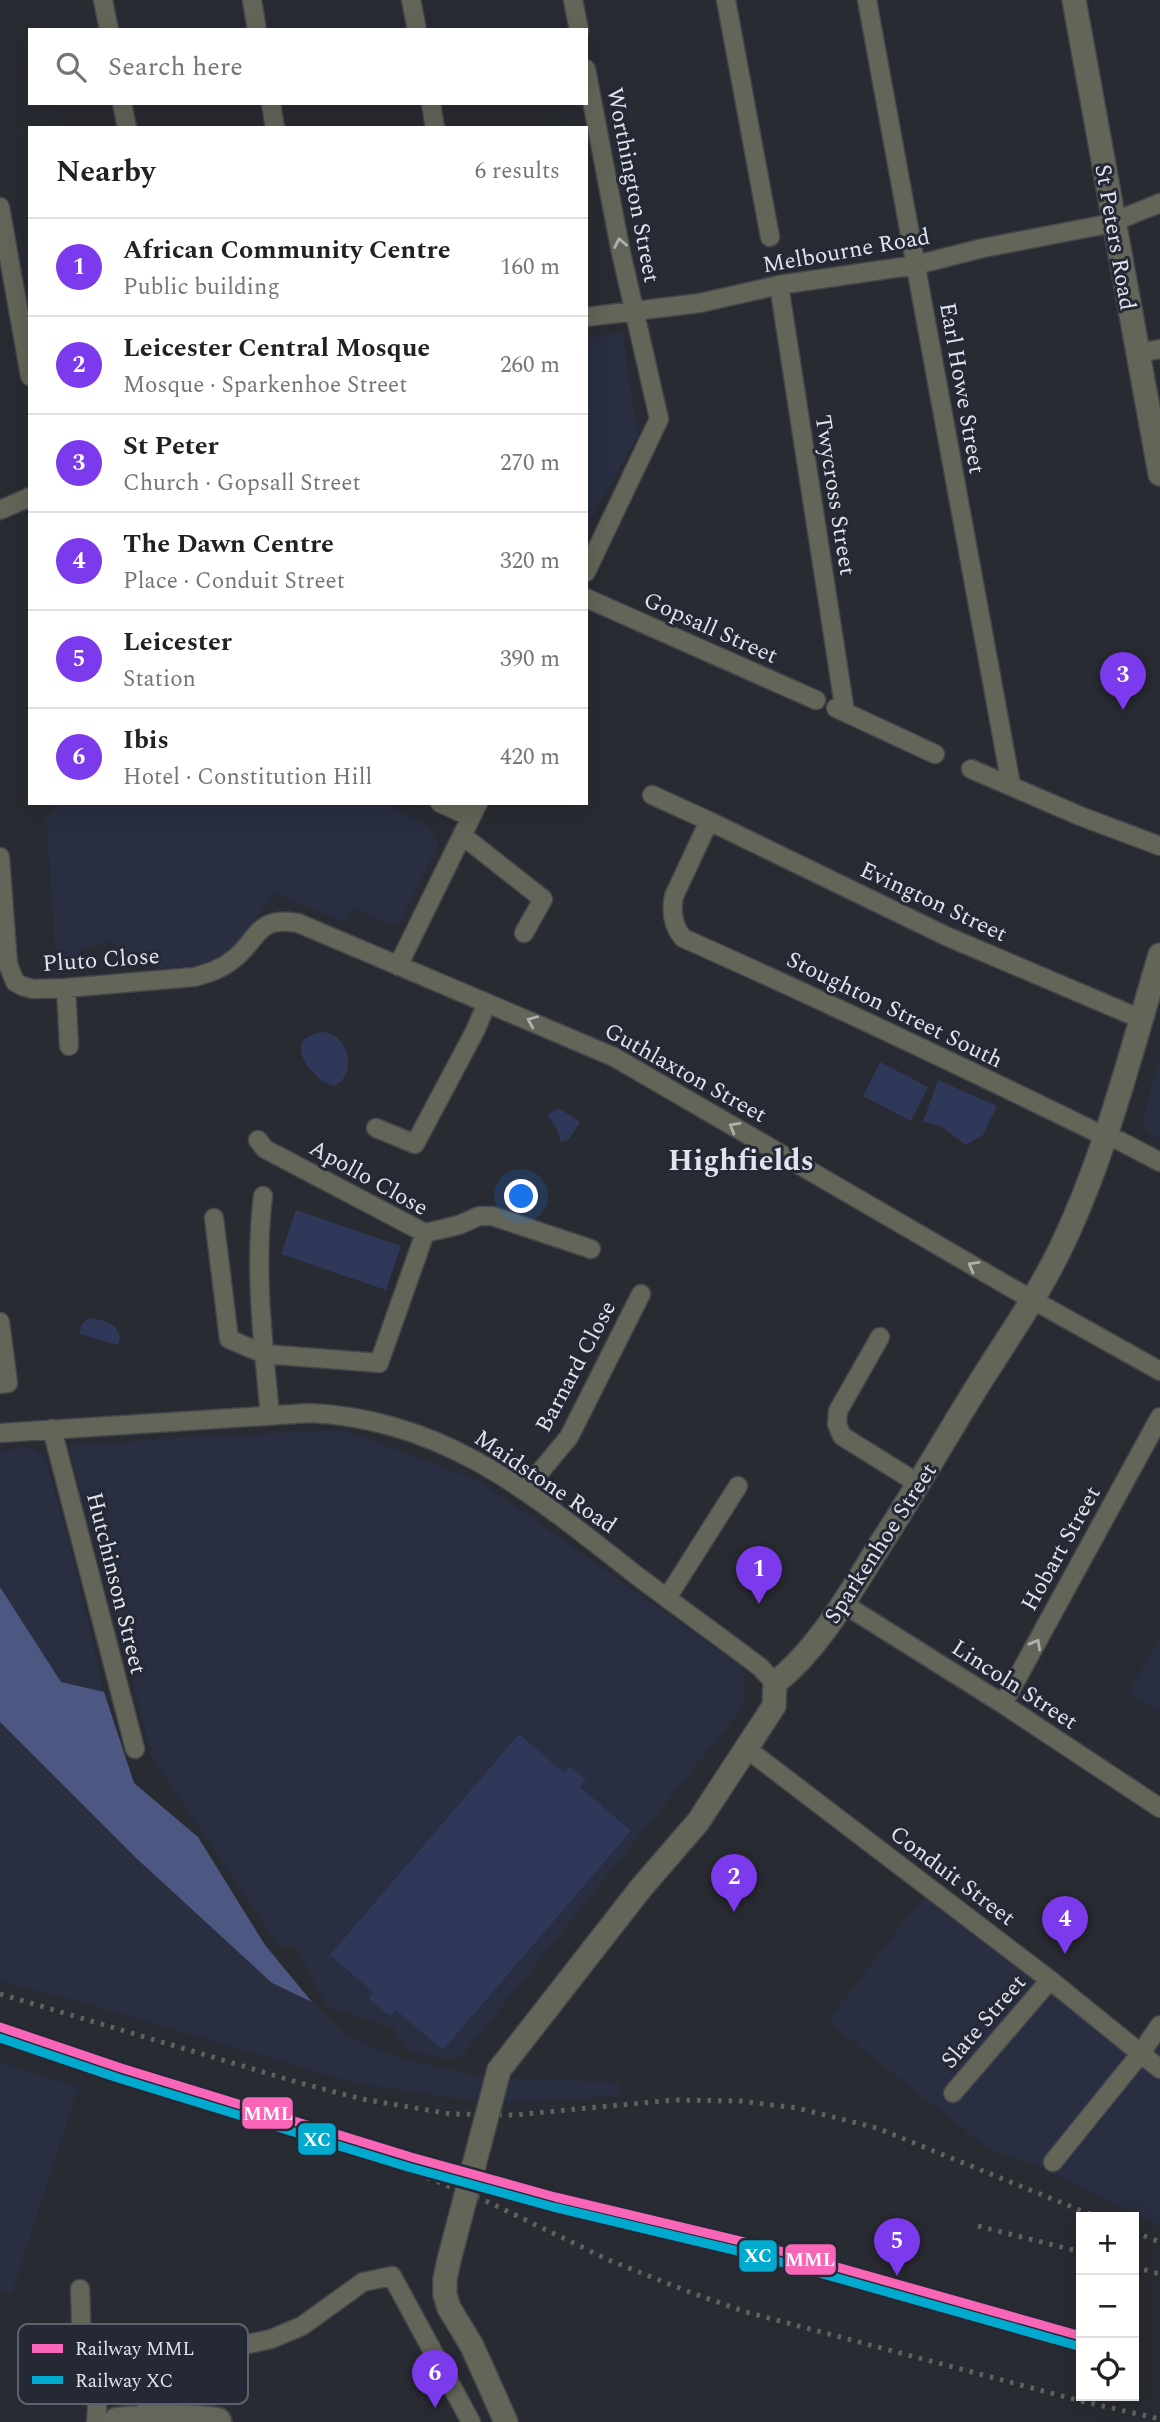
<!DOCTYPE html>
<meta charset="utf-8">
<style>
:root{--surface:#fff;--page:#f6f6f6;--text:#202124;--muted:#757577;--line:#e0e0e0;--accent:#7c3aed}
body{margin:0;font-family:Spectral,serif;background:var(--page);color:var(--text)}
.controls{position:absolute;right:21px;bottom:21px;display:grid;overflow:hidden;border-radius:0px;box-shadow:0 7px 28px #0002}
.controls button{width:63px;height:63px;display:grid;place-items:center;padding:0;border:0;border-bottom:2px solid var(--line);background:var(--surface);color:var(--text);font:35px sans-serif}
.you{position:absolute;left:522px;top:1197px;width:24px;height:24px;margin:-18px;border:5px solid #fff;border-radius:50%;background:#1a73e8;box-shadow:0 0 0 10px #1a73e833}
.badge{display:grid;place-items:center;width:46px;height:46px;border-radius:50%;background:var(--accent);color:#fff;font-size:23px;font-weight:700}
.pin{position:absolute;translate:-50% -58px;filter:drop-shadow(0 2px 4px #0008)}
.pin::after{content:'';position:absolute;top:37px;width:24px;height:21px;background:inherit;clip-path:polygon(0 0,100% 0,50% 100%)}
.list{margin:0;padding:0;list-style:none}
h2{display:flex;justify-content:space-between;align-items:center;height:91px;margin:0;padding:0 28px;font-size:30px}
h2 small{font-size:23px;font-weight:400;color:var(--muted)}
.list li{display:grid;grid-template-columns:46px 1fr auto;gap:21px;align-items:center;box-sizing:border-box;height:98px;padding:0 28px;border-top:2px solid var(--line)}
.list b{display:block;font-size:26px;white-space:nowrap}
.list p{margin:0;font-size:23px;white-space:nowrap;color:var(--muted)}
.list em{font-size:23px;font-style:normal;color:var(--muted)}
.icon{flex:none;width:38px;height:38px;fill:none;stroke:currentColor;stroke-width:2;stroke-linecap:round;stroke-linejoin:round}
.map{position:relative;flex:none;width:1160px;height:2422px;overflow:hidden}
.search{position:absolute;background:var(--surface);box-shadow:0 7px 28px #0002;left:28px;top:28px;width:560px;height:77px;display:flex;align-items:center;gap:18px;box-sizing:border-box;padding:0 24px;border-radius:0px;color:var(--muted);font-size:26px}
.panel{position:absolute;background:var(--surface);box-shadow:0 7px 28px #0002;left:28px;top:126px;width:560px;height:679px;border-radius:0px}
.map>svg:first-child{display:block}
</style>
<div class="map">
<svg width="1160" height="2422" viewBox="0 0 1160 2422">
<rect width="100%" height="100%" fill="#292b32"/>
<path fill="#292e40" d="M622 332 638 436 586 527V339Z
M57 803H381L426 824 439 843 397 928 352 907 345 923 273 892 242 942 233 952 207 965 161 968 106 941 80 951 81 961 76 970 57 975 46 819Z
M1160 1055V1141L1146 1128 1143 1119Z
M344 1430 480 1481 743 1668 744 1706 462 2056 449 2059 408 2051 392 2027 328 2008 296 1947 279 1946 152 1757 69 1446 191 1437Z
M33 1448 45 1458 71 1548 104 1692 61 1682 0 1587V1450Z
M1160 1636V1712L1128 1694Z
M0 1722 136 1858 272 1983 312 2002 345 2035 401 2059 476 2075 515 2079 620 2082 619 2096 526 2102 452 2098 355 2083 91 2005 0 1981Z
M933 1890 1140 2053 1160 2025V2226L1048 2171 986 2147 832 2025 831 2016 918 1904Z
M0 2062 78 2087 12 2294 0 2290Z"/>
<path fill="#2f3859" d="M322 1032C348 1032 359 1075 334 1086 321 1084 295 1059 302 1043 305 1036 315 1034 322 1032Z
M880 1062 928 1087 911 1121 863 1096Z
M938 1080 997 1106 983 1135 966 1145 941 1126 923 1122Z
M559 1108 580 1122 569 1139 561 1142 558 1131 547 1115Z
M296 1210 401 1246 386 1290 281 1254Z
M89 1318 101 1320 115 1326 120 1337 118 1345 80 1334 81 1325Z
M519 1734 564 1773 570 1766 586 1780 580 1787 631 1831 443 2050 396 2010 390 2016 369 1999 373 1992 330 1955Z"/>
<path fill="#4c5882" d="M0 1587 61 1682 104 1692 134 1783 198 1837 265 1945 312 2002 272 1983 136 1858 0 1722Z"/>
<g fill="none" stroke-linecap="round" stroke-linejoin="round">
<g stroke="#44464b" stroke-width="21">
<path id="minor" d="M103 0 109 30
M252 0 257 30
M411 0 417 30
M573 0 579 30
M726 0 770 237
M867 0 1011 785
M586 69 620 248 659 419 586 572
M122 103 127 128
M271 103 275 128
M431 103 435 128
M0 207 30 376
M1113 222 1160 203
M779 285 845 712
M586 317 700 303 779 285 916 265 983 248 1113 223
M1137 353 1160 349
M0 510 30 497
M586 598 816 700
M836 708 935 754
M971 769 1080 816 1160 846
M652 795 709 821
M440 803 471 817
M463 836 543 899 524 933
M0 857 8 964 15 982 22 986 33 989 66 988 194 977C209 973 222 969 235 958 260 937 257 916 298 923L614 1057 1008 1286 1160 1371
M398 966 478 803
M66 988 69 1046
M1141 1019 946 936 709 821 674 896C671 911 672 925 683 938 825 1001 965 1068 1104 1136L1120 1141 1160 1162
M376 1128 415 1144 475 1031 487 1003
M263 1196C254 1270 263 1342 270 1415
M214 1218 229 1339 264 1354 379 1363 425 1233 265 1149 258 1140
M425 1233 459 1225 479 1216H492L591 1249
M0 1322 8 1383 0 1384
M880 1337 838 1411 837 1424 842 1436 919 1484
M52 1429 135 1749
M0 1433 310 1413C445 1419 534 1495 636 1575 677 1606 719 1636 760 1667L775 1683
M524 1491 569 1437 641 1294
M667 1598 738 1486
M842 1603 1003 1704 1160 1808
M1003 1704 1160 1417
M747 1749 1050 1980 1160 2069
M953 2093 1050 1980
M1053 2162 1141 2053 1160 2025
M80 2289 82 2348 89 2367 106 2383
M151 2353C137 2386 137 2386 154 2418
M96 2422 98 2394 106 2383 131 2362 151 2353 226 2349 271 2339 302 2326 363 2282 392 2276 471 2422"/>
</g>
<g stroke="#44464b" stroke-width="26">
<path id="tertiary" d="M1074 0 1160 474
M499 2070 641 1888 698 1822 774 1706 775 1683C823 1646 856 1581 889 1531 920 1482 949 1432 980 1382 1009 1336 1041 1291 1064 1241 1106 1152 1132 1049 1160 955
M449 2260 445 2279V2295L449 2308 472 2346 506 2422"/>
</g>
<g stroke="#44464b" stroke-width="32">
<path id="primary" d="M117 2422C151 2419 183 2417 217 2422"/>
</g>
<use href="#minor" stroke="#636558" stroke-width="18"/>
<use href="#tertiary" stroke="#636558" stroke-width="23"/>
<use href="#primary" stroke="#64665b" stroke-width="28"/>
<path stroke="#60625e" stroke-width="5" stroke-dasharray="3.5 7" stroke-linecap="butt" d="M0 1994 300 2083 362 2099 451 2114 514 2115 674 2100 740 2101 797 2108 877 2128 1097 2217
M121 2068 292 2135 421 2175 488 2202 611 2261 692 2293 746 2312 1081 2401 1160 2419
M978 2226 1081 2252
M1134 2232 1160 2242
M1134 2267 1160 2274"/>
<g stroke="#44464b" stroke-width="26" stroke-linecap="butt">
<path id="tertiary-bridge" d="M449 2260 499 2070"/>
</g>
<use href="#tertiary-bridge" stroke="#636558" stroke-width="23"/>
<g stroke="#252936" stroke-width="14">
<path id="rail-1" d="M0 2027 121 2068 411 2157 555 2197 766 2247 1081 2336"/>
</g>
<g stroke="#252936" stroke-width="14">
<path id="rail-2" d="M0 2038 118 2078 408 2167 553 2207 763 2257 1078 2346"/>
</g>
<use href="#rail-1" stroke="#fa66b7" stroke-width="9"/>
<use href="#rail-2" stroke="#00a9ce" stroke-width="9"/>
</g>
<defs><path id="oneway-chevron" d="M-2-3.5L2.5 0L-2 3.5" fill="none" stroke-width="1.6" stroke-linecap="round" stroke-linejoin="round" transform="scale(1.75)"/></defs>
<g stroke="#afb1b1">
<use href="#oneway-chevron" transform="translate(620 243) rotate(-101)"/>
<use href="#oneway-chevron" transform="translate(532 1021) rotate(-157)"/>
<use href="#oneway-chevron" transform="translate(734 1127) rotate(-150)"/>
<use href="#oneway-chevron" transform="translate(973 1266) rotate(-150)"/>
<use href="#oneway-chevron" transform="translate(1036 1644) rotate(-61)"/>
</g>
<g text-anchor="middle" stroke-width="6" stroke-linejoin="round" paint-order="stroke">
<g font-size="23" fill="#e1e4ec" stroke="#252936">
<text transform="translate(634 185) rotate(79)" y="8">Worthington Street</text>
<text transform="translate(1116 237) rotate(80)" y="8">St Peters Road</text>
<text transform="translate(846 250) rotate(-10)" y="8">Melbourne Road</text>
<text transform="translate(963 388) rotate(80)" y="8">Earl Howe Street</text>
<text transform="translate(836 495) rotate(81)" y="8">Twycross Street</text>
<text transform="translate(711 627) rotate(24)" y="8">Gopsall Street</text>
<text transform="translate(934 901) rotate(25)" y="8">Evington Street</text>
<text transform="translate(101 959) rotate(-4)" y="8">Pluto Close</text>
<text transform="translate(895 1009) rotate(26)" y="8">Stoughton Street South</text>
<text transform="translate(686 1072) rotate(29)" y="8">Guthlaxton Street</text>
<text transform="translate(369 1177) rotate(29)" y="8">Apollo Close</text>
<text transform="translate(575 1366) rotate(-62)" y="8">Barnard Close</text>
<text transform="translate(546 1481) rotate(34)" y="8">Maidstone Road</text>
<text transform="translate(880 1543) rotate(-57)" y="8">Sparkenhoe Street</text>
<text transform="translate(1060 1548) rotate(-61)" y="8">Hobart Street</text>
<text transform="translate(117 1583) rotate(76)" y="8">Hutchinson Street</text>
<text transform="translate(1015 1684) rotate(33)" y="8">Lincoln Street</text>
<text transform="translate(953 1875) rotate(37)" y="8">Conduit Street</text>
<text transform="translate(983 2021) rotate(-49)" y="8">Slate Street</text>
</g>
<g font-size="30" font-weight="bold" fill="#e1e4ec" stroke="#252936">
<text x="741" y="1170">Highfields</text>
</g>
</g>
<rect x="18" y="2324" width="230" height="80" rx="10" fill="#252936" stroke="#5d616d" stroke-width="2"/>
<rect x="32" y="2344" width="31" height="9" fill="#fa66b7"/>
<rect x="32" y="2376" width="31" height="8" fill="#00a9ce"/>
<g font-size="19" fill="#e1e4ec">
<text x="75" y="2355">Railway MML</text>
<text x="75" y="2387">Railway XC</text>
</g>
<g stroke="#252936" stroke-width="2.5">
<rect x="241" y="2096" width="53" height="34" rx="7" fill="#fa66b7"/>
<rect x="297" y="2122" width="40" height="34" rx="7" fill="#00a9ce"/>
<rect x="738" y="2239" width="40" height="34" rx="7" fill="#00a9ce"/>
<rect x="784" y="2243" width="53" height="33" rx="7" fill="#fa66b7"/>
</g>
<g font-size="19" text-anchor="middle" font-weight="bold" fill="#fff">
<text x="268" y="2120">MML</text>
<text x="317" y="2146">XC</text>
<text x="758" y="2262">XC</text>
<text x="810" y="2266">MML</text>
</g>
</svg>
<div class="controls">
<button>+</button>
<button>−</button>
<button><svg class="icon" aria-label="locate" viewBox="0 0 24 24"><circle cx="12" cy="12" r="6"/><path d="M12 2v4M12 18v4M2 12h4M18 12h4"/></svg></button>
</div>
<div class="you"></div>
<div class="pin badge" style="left:759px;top:1604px">1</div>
<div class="pin badge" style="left:734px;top:1912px">2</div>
<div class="pin badge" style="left:1123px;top:710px">3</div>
<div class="pin badge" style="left:1065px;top:1954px">4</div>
<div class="pin badge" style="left:897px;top:2276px">5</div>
<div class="pin badge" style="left:435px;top:2408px">6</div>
<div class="search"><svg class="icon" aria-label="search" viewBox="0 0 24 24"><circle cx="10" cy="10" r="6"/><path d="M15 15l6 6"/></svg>Search here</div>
<section class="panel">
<h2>Nearby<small>6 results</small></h2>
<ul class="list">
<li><span class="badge">1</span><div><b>African Community Centre</b><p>Public building</p></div><em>160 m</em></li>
<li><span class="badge">2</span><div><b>Leicester Central Mosque</b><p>Mosque · Sparkenhoe Street</p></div><em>260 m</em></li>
<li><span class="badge">3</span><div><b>St Peter</b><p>Church · Gopsall Street</p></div><em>270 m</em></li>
<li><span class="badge">4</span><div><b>The Dawn Centre</b><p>Place · Conduit Street</p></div><em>320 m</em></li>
<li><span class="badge">5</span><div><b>Leicester</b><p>Station</p></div><em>390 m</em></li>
<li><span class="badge">6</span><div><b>Ibis</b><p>Hotel · Constitution Hill</p></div><em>420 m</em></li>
</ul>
</section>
</div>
